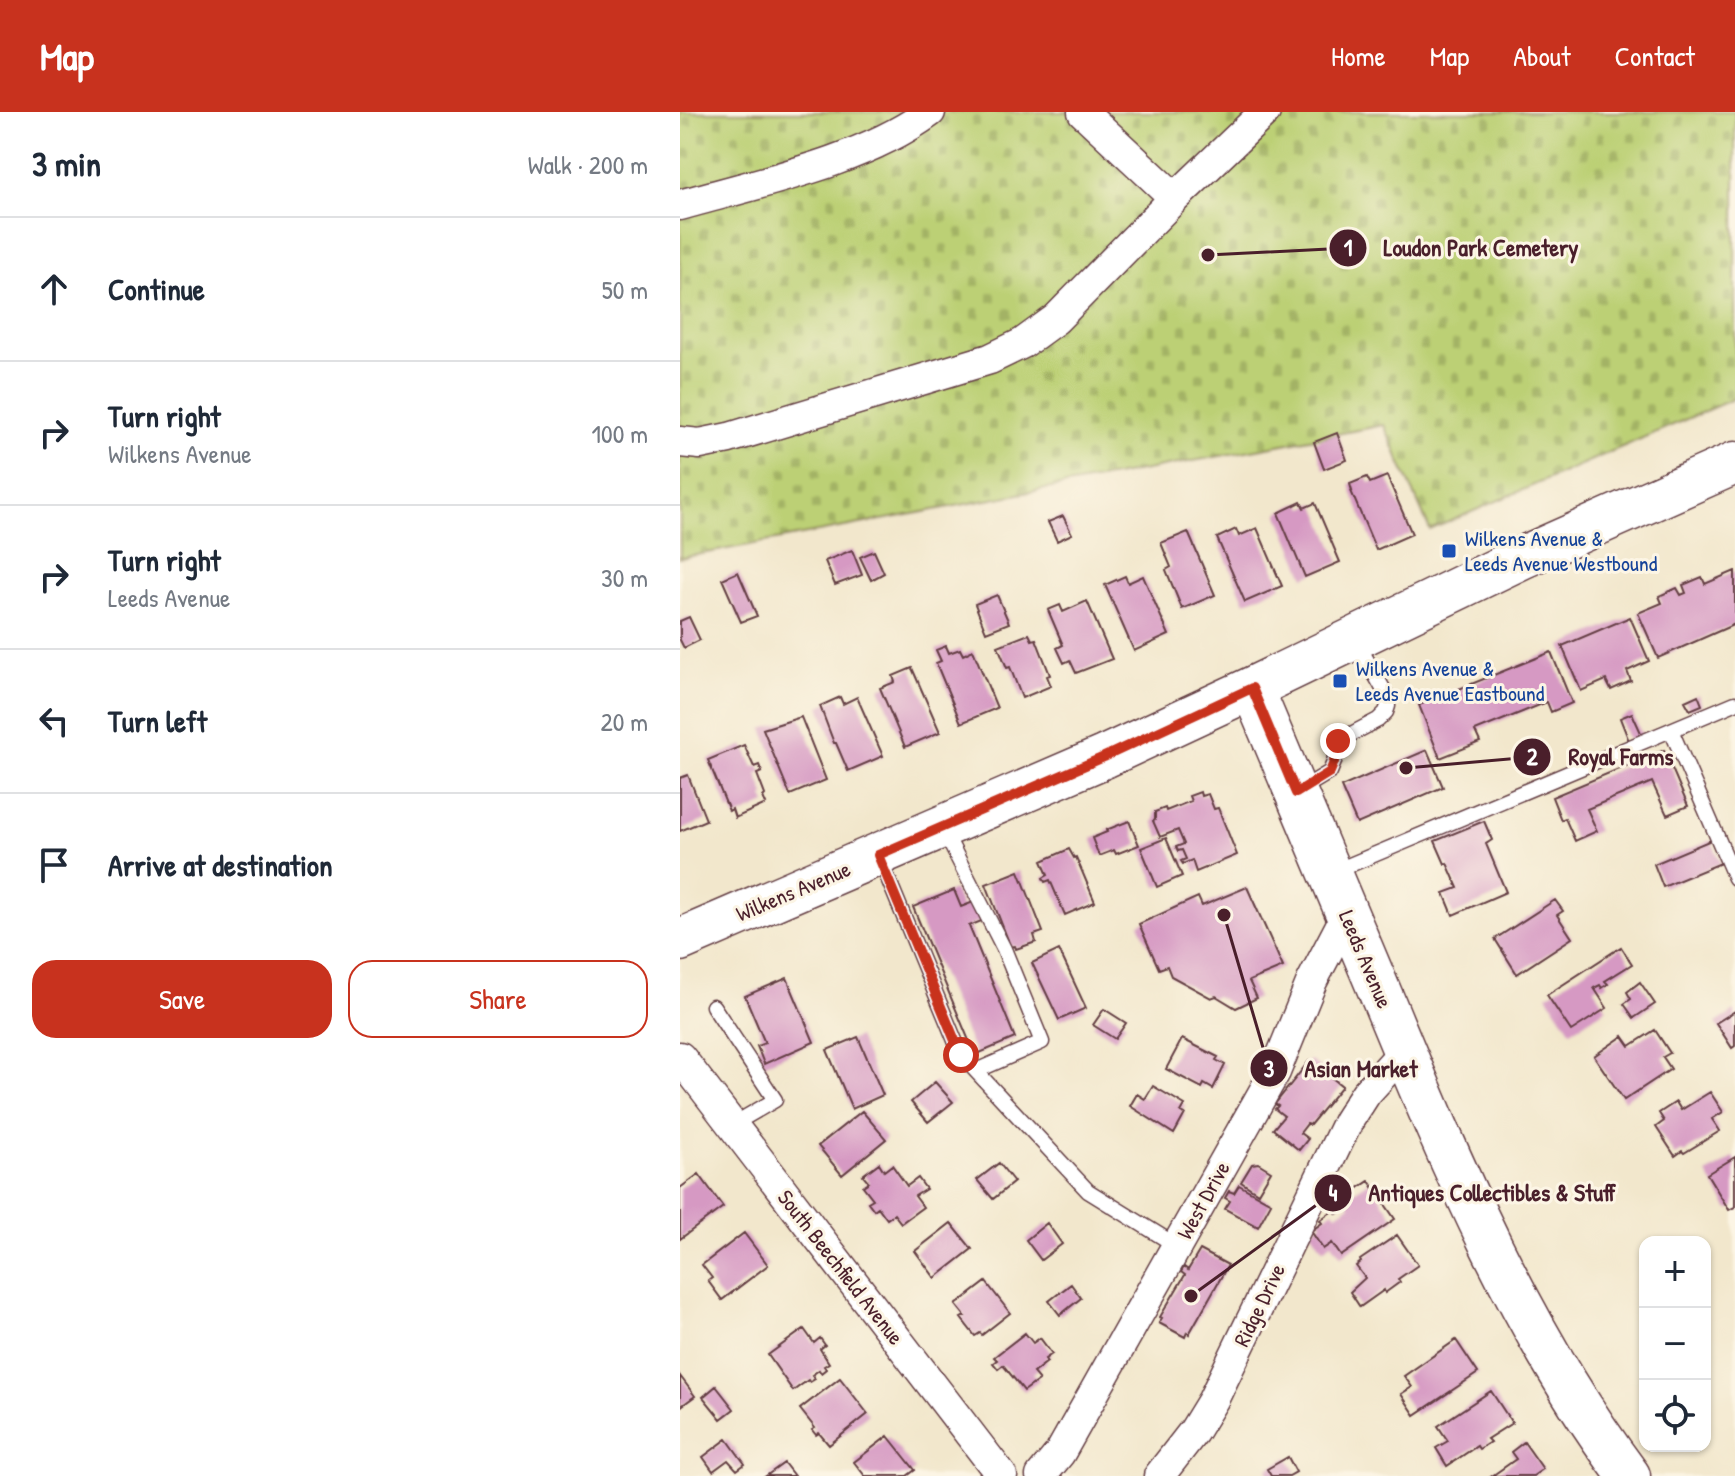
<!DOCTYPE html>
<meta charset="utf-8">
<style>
:root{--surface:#fff;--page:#f6f6f7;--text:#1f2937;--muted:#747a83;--line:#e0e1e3;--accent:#c8321e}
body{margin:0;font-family:"Patrick Hand",sans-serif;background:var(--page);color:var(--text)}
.controls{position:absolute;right:24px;bottom:24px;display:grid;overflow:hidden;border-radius:16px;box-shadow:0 2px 6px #0004}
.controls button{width:72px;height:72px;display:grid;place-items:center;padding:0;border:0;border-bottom:2px solid var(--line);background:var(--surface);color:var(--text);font:40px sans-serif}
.stop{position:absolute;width:24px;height:24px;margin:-18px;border:6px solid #c8321e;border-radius:50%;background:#fff}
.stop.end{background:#c8321e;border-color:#fff;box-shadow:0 2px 8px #0008}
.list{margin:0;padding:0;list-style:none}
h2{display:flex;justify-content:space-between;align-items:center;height:104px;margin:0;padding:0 32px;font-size:34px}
h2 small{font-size:26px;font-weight:400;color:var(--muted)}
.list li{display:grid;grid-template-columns:52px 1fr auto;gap:24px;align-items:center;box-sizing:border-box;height:144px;padding:0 32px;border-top:2px solid var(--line)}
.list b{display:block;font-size:30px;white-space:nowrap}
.list p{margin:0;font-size:26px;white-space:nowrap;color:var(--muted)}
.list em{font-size:26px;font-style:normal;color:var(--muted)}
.actions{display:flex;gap:16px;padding:24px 32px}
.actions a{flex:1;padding:18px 0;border:2px solid var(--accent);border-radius:24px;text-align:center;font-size:28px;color:var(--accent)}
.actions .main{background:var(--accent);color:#fff}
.icon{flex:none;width:44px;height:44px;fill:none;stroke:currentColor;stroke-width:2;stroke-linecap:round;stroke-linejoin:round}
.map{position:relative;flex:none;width:1055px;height:1364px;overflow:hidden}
header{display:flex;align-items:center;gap:48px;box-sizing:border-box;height:112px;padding:0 40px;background:var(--accent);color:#fff}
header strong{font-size:38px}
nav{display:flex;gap:44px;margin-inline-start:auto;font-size:28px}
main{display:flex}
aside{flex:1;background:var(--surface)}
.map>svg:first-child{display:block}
</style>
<header>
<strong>Map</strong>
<nav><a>Home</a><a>Map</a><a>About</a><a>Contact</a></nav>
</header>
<main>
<aside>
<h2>3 min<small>Walk · 200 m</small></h2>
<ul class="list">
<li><svg class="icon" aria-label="ahead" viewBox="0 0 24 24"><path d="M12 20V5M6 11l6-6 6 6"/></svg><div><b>Continue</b></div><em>50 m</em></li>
<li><svg class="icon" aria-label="right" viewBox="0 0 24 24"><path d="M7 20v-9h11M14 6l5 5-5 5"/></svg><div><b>Turn right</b><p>Wilkens Avenue</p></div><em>100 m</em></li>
<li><svg class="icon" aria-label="right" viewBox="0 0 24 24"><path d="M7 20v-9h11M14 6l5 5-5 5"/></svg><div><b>Turn right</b><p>Leeds Avenue</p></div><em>30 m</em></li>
<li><svg class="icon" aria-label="left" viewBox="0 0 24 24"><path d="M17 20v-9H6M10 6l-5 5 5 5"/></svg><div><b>Turn left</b></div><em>20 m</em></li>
<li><svg class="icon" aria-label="arrive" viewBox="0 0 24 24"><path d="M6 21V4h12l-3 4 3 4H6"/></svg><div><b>Arrive at destination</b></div></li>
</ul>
<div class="actions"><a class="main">Save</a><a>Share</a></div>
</aside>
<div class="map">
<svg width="1055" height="1364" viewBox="0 0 1055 1364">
<defs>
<pattern id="cemetery-stones" width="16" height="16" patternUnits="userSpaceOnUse" patternTransform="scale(2)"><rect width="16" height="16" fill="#bcd074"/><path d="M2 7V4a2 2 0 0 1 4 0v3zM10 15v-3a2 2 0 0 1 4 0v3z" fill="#a3b265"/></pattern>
</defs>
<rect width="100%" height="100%" fill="#fcf5e5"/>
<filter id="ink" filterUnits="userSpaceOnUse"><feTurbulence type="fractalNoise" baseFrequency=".0125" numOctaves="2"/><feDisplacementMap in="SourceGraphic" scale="16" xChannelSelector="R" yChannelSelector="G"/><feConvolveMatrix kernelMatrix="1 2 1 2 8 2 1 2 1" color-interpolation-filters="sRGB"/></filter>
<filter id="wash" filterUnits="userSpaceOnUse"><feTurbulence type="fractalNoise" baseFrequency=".006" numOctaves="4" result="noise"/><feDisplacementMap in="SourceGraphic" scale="32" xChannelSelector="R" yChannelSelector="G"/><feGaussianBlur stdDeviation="1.8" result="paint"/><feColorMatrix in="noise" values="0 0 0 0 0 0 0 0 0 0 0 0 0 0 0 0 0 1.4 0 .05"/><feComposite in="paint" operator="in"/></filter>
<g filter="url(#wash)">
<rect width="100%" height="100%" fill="#f2e7cc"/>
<path fill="url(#cemetery-stones)" stroke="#837850" stroke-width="2" d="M0 0H1055V286L750 418 704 313 0 446Z"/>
<g id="blocks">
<path fill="#d699c3" d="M657 321 667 348 644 357 634 330Z
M707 364 732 422 696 438 671 379H672L670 372 687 365 690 371Z
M621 390 624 396 635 391 660 450 625 465 598 401Z
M383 404 392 422 377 429 368 410Z
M577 416 602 474 565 490 537 426 556 417 559 424Z
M508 420 535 483 502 497 486 458 491 455 481 431Z
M172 438 182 463 155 473 145 449Z
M194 439 204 461 191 468 180 445Z
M1055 459V512L978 546 958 501 982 491 979 484 997 476 1001 483 1006 481 1003 473 1022 465 1025 472Z
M58 460 77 504 61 510 42 467Z
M445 464 448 471 463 464 489 523 454 539 425 473Z
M317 483 329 511 306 520 295 492Z
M407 489 432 547 396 561 390 548 384 551 377 536 383 533 368 498 380 493 383 500Z
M9 505 20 528 4 536 0 528V509Z
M950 505 969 549 947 559 951 569 931 578 926 568 901 579 882 534Z
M349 522 352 528 356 527 370 563 367 564 371 574 342 586 330 555 327 556 318 534Z
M266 534 269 541 280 537 283 543 293 538 317 596 281 611 256 551 261 549 256 538Z
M871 540 892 591 871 600 867 590 795 619 800 630 760 646 739 593Z
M232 556 260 620 225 635 200 576 215 570 213 564Z
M1018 583 1022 593 1010 598 1005 589Z
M160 585 163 592 177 585 203 644 168 659 156 631H154L140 594Z
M952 601 962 623 949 629 940 606Z
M121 605 146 668 110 683 83 617Z
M64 633 74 655 79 653 82 660 77 662 85 683 83 685 86 692 55 706 52 697 49 699 28 648Z
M747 638 763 675 677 712 661 675Z
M984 638 1008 694 987 703 972 670 907 697 917 719 895 729 885 706 881 708 872 685Z
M8 663 26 708 0 719V666Z
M520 680 521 684 528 682 534 697 538 696 557 743 516 760 512 748 503 752 501 749 506 747 502 738 498 739 496 735 504 732 498 718 480 725 473 709 475 708V700L485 696 486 699 511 689 509 684Z
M449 709 459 733 436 742 434 738 419 744 412 726 427 720 426 718Z
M804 709 812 728 806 732 826 780 773 803 764 781 778 776 767 751 765 752 755 729Z
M486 726 502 764 477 775 461 736Z
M1031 728 1041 751 983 775 974 752Z
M389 737 394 746 396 745 415 790 385 803 370 768 365 770 363 766 368 763 362 749Z
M339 759 363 820 354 823 356 830 336 837 335 834 328 835 326 829 328 828 306 772Z
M567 775 603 855 569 869 577 886 556 896 536 884 531 886 491 864 487 854 479 857 459 812 518 785 522 794Z
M274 778 281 795 296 789 304 808 289 814 335 926 295 943 233 795Z
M875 788 883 799 877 803 892 826 837 862 815 827Z
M941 835 952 852 925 869 928 872 922 876 920 873 914 876 927 896 891 919 867 883Z
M379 838 406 896 379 908 352 851Z
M107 866 134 930 84 952 77 934 85 931 65 884Z
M960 870 975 892 954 906 944 892 951 887 947 880Z
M424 897 446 911 435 927 413 913Z
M1055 899V934L1052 936 1036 911Z
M975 918 990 941 983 945 991 957 944 988 914 944 943 924 950 934Z
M178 925 203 983 172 997 147 938Z
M502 927 538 945 536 948 545 953 533 977 524 972 522 976 486 957Z
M630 948 662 974 630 1013 627 1012 620 1021 628 1027 619 1038 593 1017 604 1004 595 997 598 994 595 992Z
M255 970 273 990 248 1010 231 990Z
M473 974 505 993 501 1000 505 1002 494 1022 450 994 457 982 465 987Z
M1030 980 1043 1000 1032 1007 1040 1019 1004 1041 1002 1039 995 1044 976 1015 984 1009 979 1001 996 990 1001 998Z
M182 999 206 1027 162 1063 138 1034Z
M1055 1045V1095L1049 1098 1027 1062Z
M199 1051 204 1059 212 1053 227 1074 238 1066 246 1077 235 1084 243 1095 221 1111 214 1102 207 1107 198 1095 194 1098 188 1090 193 1087 183 1074 189 1070 183 1063Z
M319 1051 334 1070 313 1087 297 1068Z
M578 1051 591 1059 578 1081 561 1070 572 1052Z
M19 1062 43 1095 0 1127V1076Z
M689 1069 715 1107 661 1144 652 1131 643 1137 631 1119 642 1111 640 1108 654 1098 657 1102 670 1093 665 1085Z
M559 1073 591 1091 578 1115 545 1097 550 1089 545 1086 549 1079 554 1081Z
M271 1111 292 1137 255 1166 235 1139Z
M367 1111 382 1132 361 1148 346 1128Z
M64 1121 88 1153 42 1188 28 1169 32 1166 22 1153Z
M717 1123 738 1153 718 1167 720 1170 705 1181 704 1178 680 1195 670 1180 685 1166 676 1154 681 1150 680 1148Z
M520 1138 548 1153 509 1222 507 1220 505 1225 479 1211 482 1206 480 1205 505 1163 501 1160 504 1155 508 1158Z
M306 1170 330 1201 302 1223 300 1221 295 1224 281 1206 285 1204 276 1193Z
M391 1172 401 1186 380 1203 369 1189Z
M124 1217 134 1231 140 1226 145 1233 140 1237 149 1251 144 1254 146 1257 141 1261 139 1258 132 1263 135 1267 130 1270 128 1268 113 1279 88 1243Z
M345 1221 353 1231 360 1226 372 1242 365 1247 367 1250 353 1261 359 1268 344 1279 323 1253 318 1257 313 1251 317 1248 314 1245Z
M776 1228 798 1261 735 1303 721 1282 732 1275 724 1264Z
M0 1264 15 1284 0 1295Z
M160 1266 188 1302 149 1333 139 1321 136 1323 132 1318 135 1316 120 1297Z
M36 1274 54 1297 41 1307 23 1285Z
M811 1279 832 1311 807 1327 810 1330 799 1337 797 1334 767 1354 756 1336 768 1329 758 1314Z
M208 1324 235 1358 227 1364H185L174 1350Z
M47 1327 65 1352 57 1358 48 1348 33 1359 23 1345Z
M844 1330 863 1357 853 1364H812L836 1347 831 1340Z
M608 1345 616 1360 609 1364H591L587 1357Z
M104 1351 114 1364H86Z"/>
</g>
</g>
<g filter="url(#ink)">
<use href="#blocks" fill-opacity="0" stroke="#633d43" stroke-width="2"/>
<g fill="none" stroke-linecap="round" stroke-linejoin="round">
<g stroke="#633d43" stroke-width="17">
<path id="lane" d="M991 618 1055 766
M620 678 650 660 654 650 658 629 698 608 706 600 708 594 706 582 676 529
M263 717 324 837 362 930 296 959
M200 747 281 943 408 1079 497 1134
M653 760 1055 591
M33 894 95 988 52 1013"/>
</g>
<g stroke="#633d43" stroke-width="33">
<path id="street" d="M403 0 495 86
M0 93C81 70 182 50 250 0
M0 330 20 332 49 326 310 247 343 231 376 207 495 86 585 0
M0 945 322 1364
M361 1364 380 1341 595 960 632 869 667 802
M479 1364 514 1319 533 1288 668 1009 686 981 724 939"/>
</g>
<g stroke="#633d43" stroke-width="45">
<path id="secondary" d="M572 576C616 681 660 786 704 890 772 1055 842 1221 949 1364
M0 828 424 645 572 576 841 446 1055 351"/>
</g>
<use href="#lane" stroke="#fff" stroke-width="14"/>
<use href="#street" stroke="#fff" stroke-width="30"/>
<use href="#secondary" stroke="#fff" stroke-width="42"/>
</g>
</g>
<g fill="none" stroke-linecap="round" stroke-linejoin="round" filter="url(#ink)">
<path stroke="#c8321e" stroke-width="10" d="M281 943 198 743 424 645 572 576 616 681 650 660 654 650 658 629"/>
</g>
<g fill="#1a4fb4" stroke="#fcf5e5" stroke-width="3">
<rect x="761" y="431" width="16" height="16" rx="4"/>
<rect x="652" y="561" width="16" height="16" rx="4"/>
</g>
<g text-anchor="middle" stroke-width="6" stroke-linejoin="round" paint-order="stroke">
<g font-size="22" fill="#164399" stroke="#fcf5e5" text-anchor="start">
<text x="785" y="434">Wilkens Avenue &amp;<tspan x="785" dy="25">Leeds Avenue Westbound</tspan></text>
<text x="676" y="564">Wilkens Avenue &amp;<tspan x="676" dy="25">Leeds Avenue Eastbound</tspan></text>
</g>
<g font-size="22" fill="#4a1f2b" stroke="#fcf5e5">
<text transform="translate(113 779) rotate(-23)" y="8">Wilkens Avenue</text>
<text transform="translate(686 847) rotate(67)" y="8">Leeds Avenue</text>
<text transform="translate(523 1088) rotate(-61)" y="8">West Drive</text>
<text transform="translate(161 1155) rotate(52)" y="8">South Beechfield Avenue</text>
<text transform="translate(579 1193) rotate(-64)" y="8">Ridge Drive</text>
</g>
</g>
<path fill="none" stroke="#4a1f2b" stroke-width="3" d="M528 143L668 136M726 656L852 645M544 803L589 956M511 1184L653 1081"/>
<g fill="#4a1f2b" stroke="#fcf5e5" stroke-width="3">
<circle cx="528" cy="143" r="8"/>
<circle cx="726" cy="656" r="8"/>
<circle cx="544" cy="803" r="8"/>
<circle cx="511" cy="1184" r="8"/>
<circle cx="668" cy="136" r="20"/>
<circle cx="852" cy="645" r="20"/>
<circle cx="589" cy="956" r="20"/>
<circle cx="653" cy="1081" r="20"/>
</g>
<g font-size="24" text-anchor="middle" font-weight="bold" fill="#fff">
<text x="668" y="144">1</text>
<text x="852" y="653">2</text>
<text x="589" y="965">3</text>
<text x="653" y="1089">4</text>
</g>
<g font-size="24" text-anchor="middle" font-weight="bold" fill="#4a1f2b" stroke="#fcf5e5" stroke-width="6" stroke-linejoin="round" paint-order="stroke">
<text x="801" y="144">Loudon Park Cemetery</text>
<text x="941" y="653">Royal Farms</text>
<text x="681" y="965">Asian Market</text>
<text x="812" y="1089">Antiques Collectibles &amp; Stuff</text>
</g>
</svg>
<div class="controls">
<button>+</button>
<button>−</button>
<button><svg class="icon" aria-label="locate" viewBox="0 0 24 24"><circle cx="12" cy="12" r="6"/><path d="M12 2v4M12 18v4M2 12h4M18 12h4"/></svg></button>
</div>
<div class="stop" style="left:281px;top:943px"></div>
<div class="stop end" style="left:658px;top:629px"></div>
</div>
</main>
